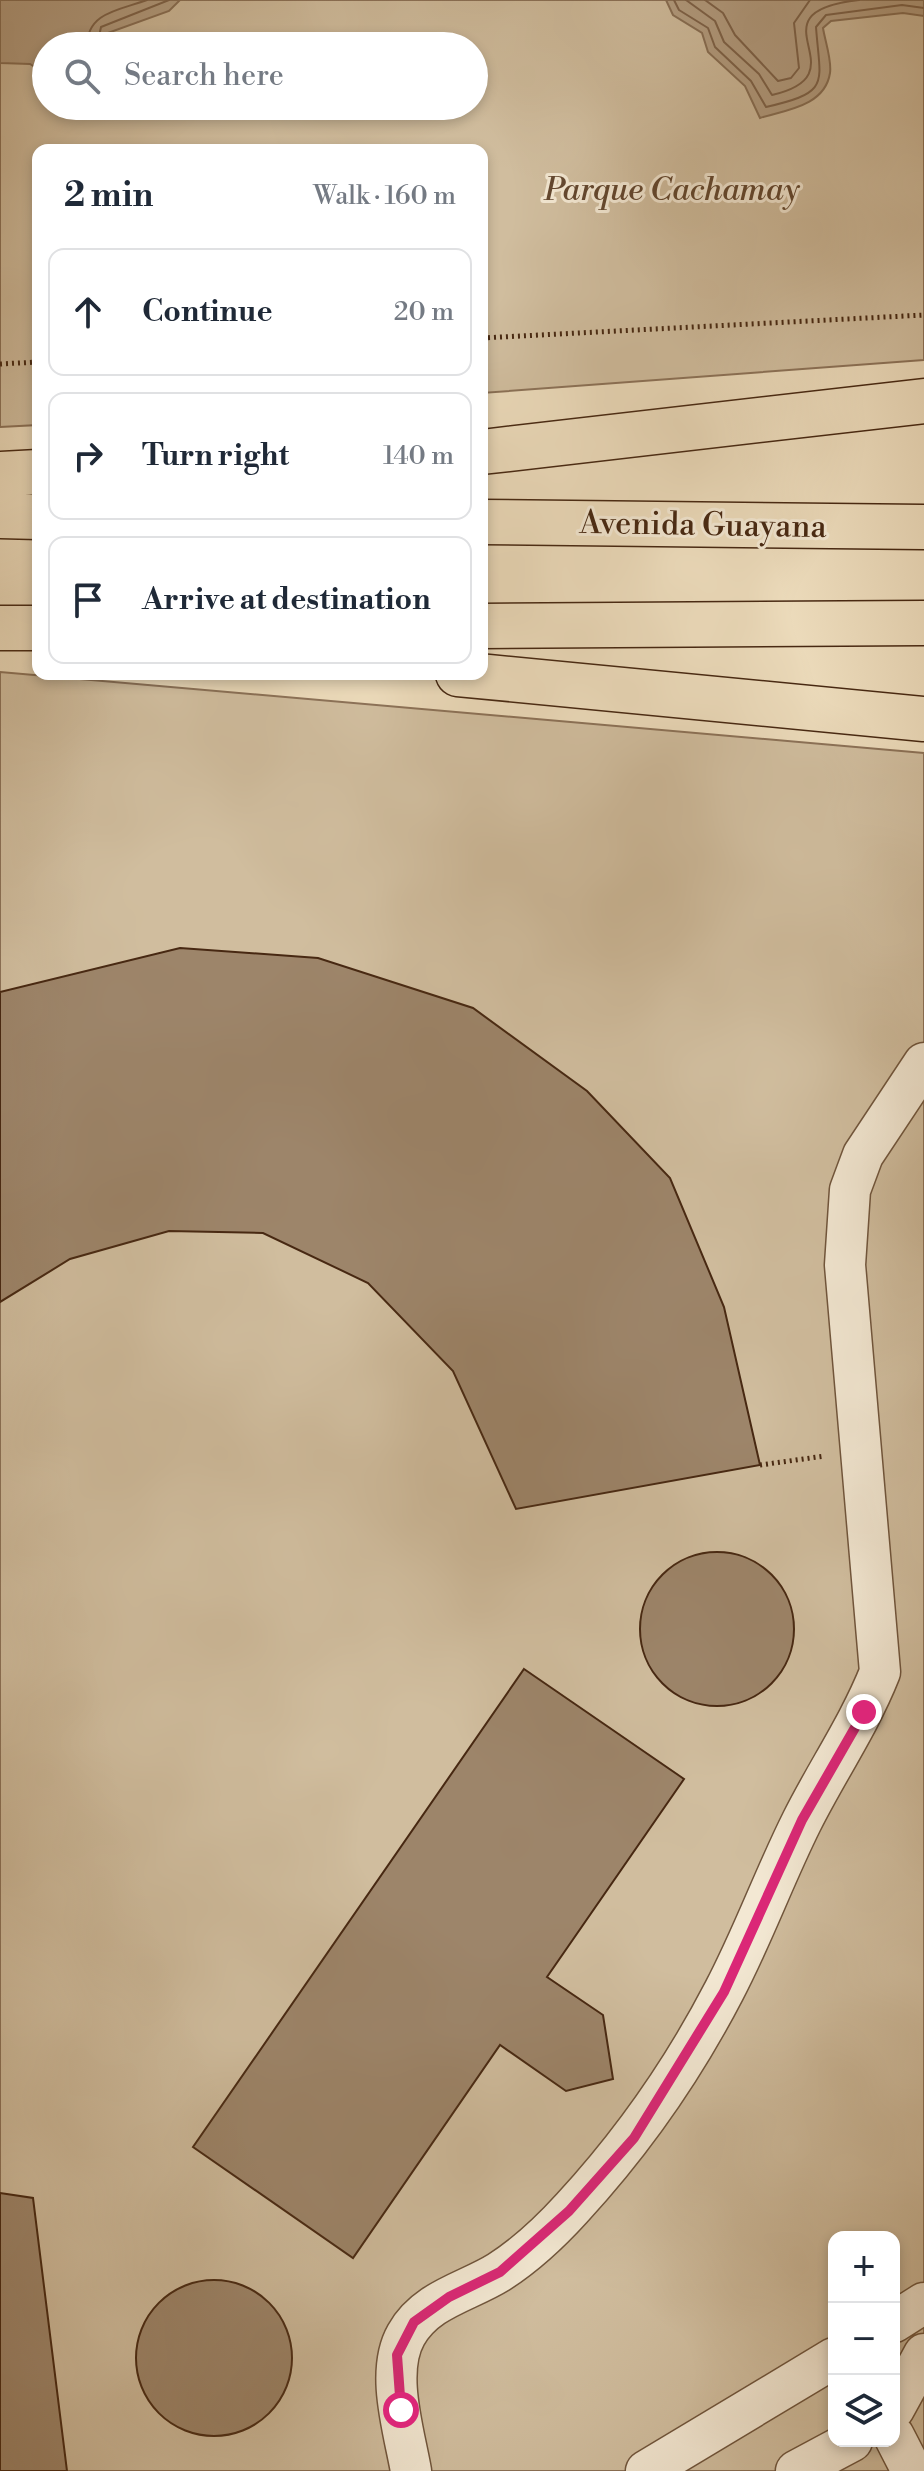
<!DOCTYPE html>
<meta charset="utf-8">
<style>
:root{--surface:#fff;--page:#f2f2f3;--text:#1f2937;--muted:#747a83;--line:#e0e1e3}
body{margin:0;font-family:"Libre Bodoni",serif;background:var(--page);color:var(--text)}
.controls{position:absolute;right:24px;bottom:24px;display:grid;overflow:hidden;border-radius:16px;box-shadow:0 4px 12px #0003}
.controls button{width:72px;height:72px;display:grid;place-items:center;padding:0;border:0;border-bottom:2px solid var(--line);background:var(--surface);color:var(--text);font:40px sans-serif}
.stop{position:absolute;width:24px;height:24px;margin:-18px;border:6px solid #db2777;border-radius:50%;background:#fff}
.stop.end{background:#db2777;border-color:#fff;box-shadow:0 2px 8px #0008}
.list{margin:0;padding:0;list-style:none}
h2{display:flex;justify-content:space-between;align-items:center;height:104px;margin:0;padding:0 32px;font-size:34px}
h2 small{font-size:26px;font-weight:400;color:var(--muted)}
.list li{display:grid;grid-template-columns:52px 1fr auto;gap:24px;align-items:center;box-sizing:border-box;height:128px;margin:0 16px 16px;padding:0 16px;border:2px solid var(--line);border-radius:16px}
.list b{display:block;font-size:30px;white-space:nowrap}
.list em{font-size:26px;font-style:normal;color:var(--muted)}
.icon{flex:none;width:44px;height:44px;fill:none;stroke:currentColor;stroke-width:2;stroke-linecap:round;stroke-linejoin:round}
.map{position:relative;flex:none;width:924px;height:2471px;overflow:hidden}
.search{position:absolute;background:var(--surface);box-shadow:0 4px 12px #0003;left:32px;top:32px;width:456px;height:88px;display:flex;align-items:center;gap:20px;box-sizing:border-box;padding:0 28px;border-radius:44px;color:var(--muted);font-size:30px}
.panel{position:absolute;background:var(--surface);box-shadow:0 4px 12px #0003;left:32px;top:144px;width:456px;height:536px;border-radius:16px}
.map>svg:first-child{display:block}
</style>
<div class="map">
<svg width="924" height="2471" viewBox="0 0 924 2471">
<rect width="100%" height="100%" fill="#ecdbbb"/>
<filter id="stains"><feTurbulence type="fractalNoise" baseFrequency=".0025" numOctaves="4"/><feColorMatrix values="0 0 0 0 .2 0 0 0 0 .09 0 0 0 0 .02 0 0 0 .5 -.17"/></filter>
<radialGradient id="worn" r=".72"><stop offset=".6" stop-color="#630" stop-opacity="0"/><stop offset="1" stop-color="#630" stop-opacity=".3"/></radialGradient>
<path fill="#d0bd9e" stroke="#8c7258" stroke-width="2" fill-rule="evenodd" d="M0 0H924V360L482 393V150H38V425L0 427ZM46 46H474V106H46Z
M0 672 924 753V2471H0ZM834 2237H894V2441H834Z"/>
<path fill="#b49e82" stroke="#886f55" stroke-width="2" d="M0 0H180L169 11 105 34 104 46H46V74L30 64 0 63Z
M666 0H924V16L903 13 831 21 823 28C825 41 832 60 830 73 825 106 786 110 760 118L745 86 708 52 702 33 673 15Z"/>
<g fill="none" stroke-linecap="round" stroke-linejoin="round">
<path stroke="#7e634a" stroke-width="2" d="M674 0 679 10 708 28 715 47 751 81 766 107C832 92 820 84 816 27L826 15 902 5 924 8
M686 0 715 21 724 42 759 74 772 95C866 73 745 13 859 0
M705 0 723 13 735 35 778 81 791 78 799 68 794 23 810 0
M87 46C87 12 120 10 147 0
M97 46 101 27 169 0"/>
</g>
<path fill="#9d856a" stroke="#472812" stroke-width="2" d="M180 948 318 958 473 1008 587 1091 670 1178 724 1307 760 1465 516 1509 453 1371 368 1283 263 1233 169 1231 70 1259 0 1302V992Z
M640 1629a77 77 0 1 1 154 0a77 77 0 1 1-154 0Z
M524 1669 684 1779 547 1977 603 2015 613 2079 566 2091 500 2045 353 2258 193 2147Z
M0 2193 33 2198 67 2471H0Z
M136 2358a78 78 0 1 1 156 0a78 78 0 1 1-156 0Z"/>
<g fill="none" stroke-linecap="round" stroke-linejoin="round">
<g stroke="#70553c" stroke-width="43">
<path id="minor" d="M894 2322 924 2303
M894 2409 924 2354
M894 2436 912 2471
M411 2471C404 2431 385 2372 406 2335 426 2299 467 2292 499 2272 524 2256 552 2230 572 2208 631 2144 683 2070 724 1991 753 1936 774 1877 802 1821 827 1771 859 1725 880 1672L845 1265 850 1190 863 1155 924 1063
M646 2471 834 2358
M796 2471 852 2441"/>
</g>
<g stroke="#472812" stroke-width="47">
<path id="major" d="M482 452 924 401
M0 474 38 472
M0 516 38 517
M482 522 924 527
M482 626 924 623
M0 628H38
M458 674 924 719"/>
</g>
<path stroke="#472812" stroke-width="5" stroke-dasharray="2 4" stroke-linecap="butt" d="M482 338 924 315
M0 364 38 362
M760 1465 825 1456"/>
<use href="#minor" stroke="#f3e8d3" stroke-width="40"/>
<use href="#major" stroke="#ecdbbb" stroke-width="44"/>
</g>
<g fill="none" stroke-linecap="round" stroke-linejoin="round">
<path stroke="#db2777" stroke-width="10" d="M401 2410 397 2355 414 2322 449 2297 500 2272 569 2211 634 2138 724 1992 802 1820 864 1712"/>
</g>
<g text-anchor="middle" stroke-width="6" stroke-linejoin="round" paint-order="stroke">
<g font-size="32" font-style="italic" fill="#62462e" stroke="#f3e8d3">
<text x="672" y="200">Parque Cachamay</text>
</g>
<g font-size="32" fill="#472812" stroke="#f3e8d3">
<text transform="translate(703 524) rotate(1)" y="11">Avenida Guayana</text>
</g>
</g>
<rect width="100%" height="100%" filter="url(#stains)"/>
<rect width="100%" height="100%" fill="url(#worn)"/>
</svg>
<div class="controls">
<button>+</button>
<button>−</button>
<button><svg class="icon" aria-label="layers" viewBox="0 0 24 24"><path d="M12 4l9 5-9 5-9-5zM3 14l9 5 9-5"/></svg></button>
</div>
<div class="stop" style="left:401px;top:2410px"></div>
<div class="stop end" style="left:864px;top:1712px"></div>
<div class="search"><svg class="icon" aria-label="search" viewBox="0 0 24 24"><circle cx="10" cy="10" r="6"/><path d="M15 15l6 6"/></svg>Search here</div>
<section class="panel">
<h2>2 min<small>Walk · 160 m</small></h2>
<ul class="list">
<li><svg class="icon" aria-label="ahead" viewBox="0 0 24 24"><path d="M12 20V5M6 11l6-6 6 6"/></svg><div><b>Continue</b></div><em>20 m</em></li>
<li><svg class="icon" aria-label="right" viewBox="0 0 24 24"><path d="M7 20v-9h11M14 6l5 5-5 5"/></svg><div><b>Turn right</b></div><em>140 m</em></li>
<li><svg class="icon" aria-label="arrive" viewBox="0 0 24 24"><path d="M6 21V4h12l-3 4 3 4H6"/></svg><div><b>Arrive at destination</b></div></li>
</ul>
</section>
</div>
